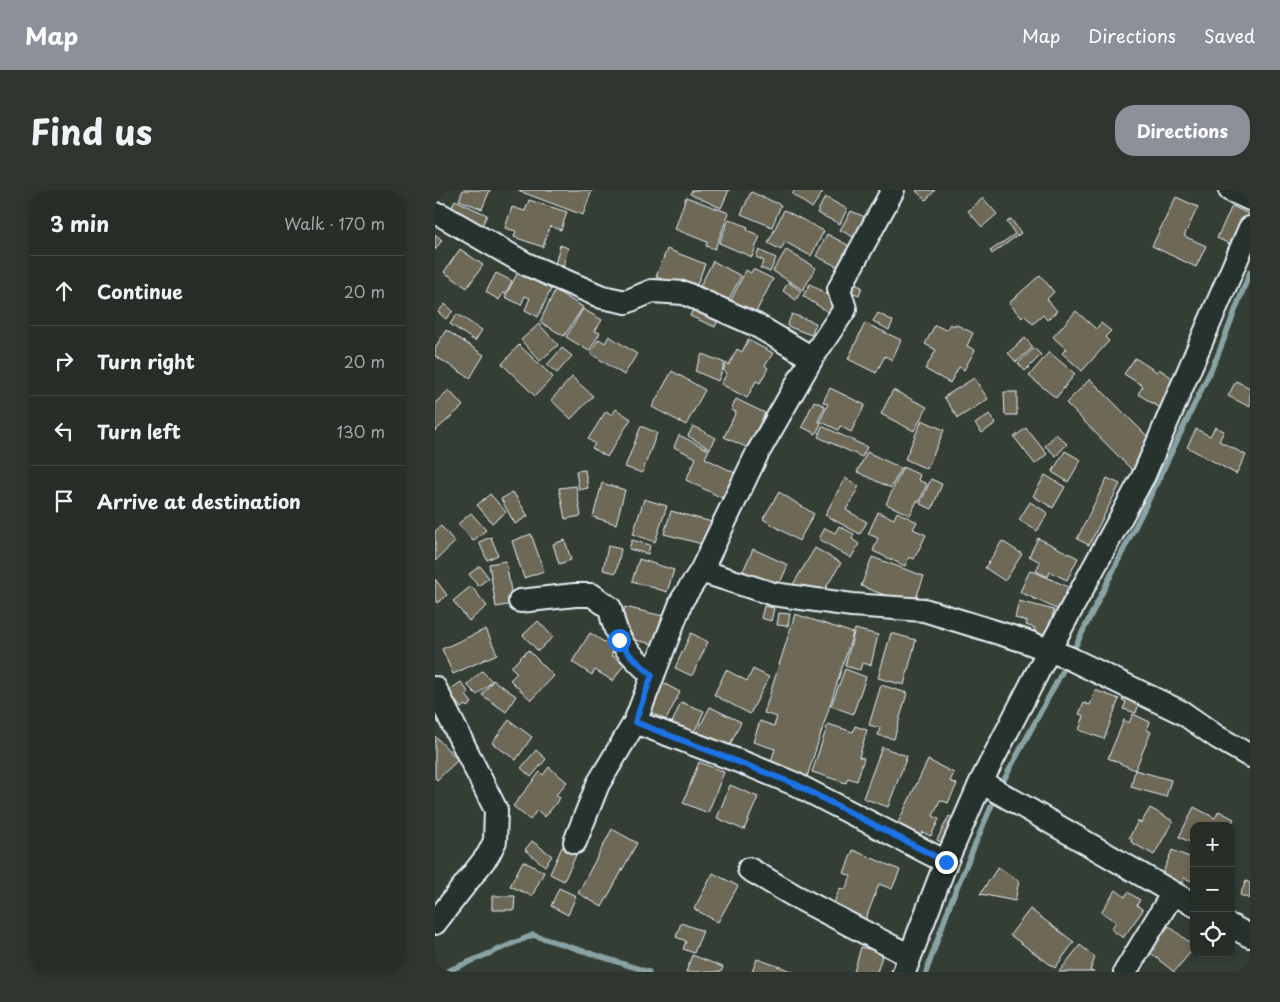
<!DOCTYPE html>
<meta charset="utf-8">
<style>
:root{--surface:#272e28;--page:#2f3630;--text:#f1f3f6;--muted:#a4a8a8;--line:#434a45;--accent:#8c9099}
body{margin:0;font-family:"Playpen Sans",sans-serif;background:var(--page);color:var(--text)}
.controls{position:absolute;right:15px;bottom:15px;display:grid;overflow:hidden;border-radius:10px;box-shadow:0 2px 8px #0003}
.controls button{width:45px;height:45px;display:grid;place-items:center;padding:0;border:0;border-bottom:1px solid var(--line);background:var(--surface);color:var(--text);font:25px sans-serif}
.stop{position:absolute;width:15px;height:15px;margin:-11px;border:4px solid #1a73e8;border-radius:50%;background:#fff}
.stop.end{background:#1a73e8;border-color:#fff;box-shadow:0 1px 5px #0008}
.list{margin:0;padding:0;list-style:none}
h2{display:flex;justify-content:space-between;align-items:center;height:65px;margin:0;padding:0 20px;font-size:21px}
h2 small{font-size:16px;font-weight:400;color:var(--muted)}
.list li{display:grid;grid-template-columns:32px 1fr auto;gap:15px;align-items:center;box-sizing:border-box;height:70px;padding:0 20px;border-top:1px solid var(--line)}
.list b{display:block;font-size:19px;white-space:nowrap}
.list em{font-size:16px;font-style:normal;color:var(--muted)}
.icon{flex:none;width:28px;height:28px;fill:none;stroke:currentColor;stroke-width:2;stroke-linecap:round;stroke-linejoin:round}
.map{position:relative;flex:none;width:815px;height:782px;overflow:hidden;border-radius:20px}
header{display:flex;align-items:center;gap:30px;box-sizing:border-box;height:70px;padding:0 25px;background:var(--accent);color:#fff}
header strong{font-size:24px}
nav{display:flex;gap:28px;margin-inline-start:auto;font-size:18px}
.intro{display:flex;align-items:center;justify-content:space-between;box-sizing:border-box;height:120px;padding:0 30px}
h1{margin:0;font-size:35px}
.button{padding:12px 22px;border-radius:20px;background:var(--accent);color:#fff;font-size:18px;font-weight:700}
main{display:flex;gap:30px;padding:0 30px}
aside{flex:1;background:var(--surface);border-radius:20px;box-shadow:0 2px 8px #0003}
.map>svg:first-child{display:block}
</style>
<header>
<strong>Map</strong>
<nav><a>Map</a><a>Directions</a><a>Saved</a></nav>
</header>
<div class="intro"><h1>Find us</h1><a class="button">Directions</a></div>
<main>
<aside>
<h2>3 min<small>Walk · 170 m</small></h2>
<ul class="list">
<li><svg class="icon" aria-label="ahead" viewBox="0 0 24 24"><path d="M12 20V5M6 11l6-6 6 6"/></svg><div><b>Continue</b></div><em>20 m</em></li>
<li><svg class="icon" aria-label="right" viewBox="0 0 24 24"><path d="M7 20v-9h11M14 6l5 5-5 5"/></svg><div><b>Turn right</b></div><em>20 m</em></li>
<li><svg class="icon" aria-label="left" viewBox="0 0 24 24"><path d="M17 20v-9H6M10 6l-5 5 5 5"/></svg><div><b>Turn left</b></div><em>130 m</em></li>
<li><svg class="icon" aria-label="arrive" viewBox="0 0 24 24"><path d="M6 21V4h12l-3 4 3 4H6"/></svg><div><b>Arrive at destination</b></div></li>
</ul>
</aside>
<div class="map">
<svg width="815" height="782" viewBox="0 0 815 782">
<rect width="100%" height="100%" fill="#343e35"/>
<filter id="ink" filterUnits="userSpaceOnUse"><feTurbulence type="fractalNoise" baseFrequency=".02" numOctaves="2"/><feDisplacementMap in="SourceGraphic" scale="10" xChannelSelector="R" yChannelSelector="G"/><feConvolveMatrix kernelMatrix="1 2 1 2 8 2 1 2 1" color-interpolation-filters="sRGB"/></filter>
<g filter="url(#ink)">
<g fill="none" stroke-linecap="round" stroke-linejoin="round">
<path stroke="#89a3a5" stroke-width="5.5" d="M636 465 716 305 782 167 815 82
M565 597 632 473
M0 781 6 782
M10 782 98 745 214 782
M491 782 517 709 561 605"/>
</g>
<path fill="#6e6857" stroke="#e8f1f8" d="M28 0H55L47 19 24 10Z
M84 0H157L148 25 84 1Z
M257 0H294L286 18 255 4Z
M360 0H389L377 18 357 4Z
M482 0H500L491 10 481 1Z
M316 2 346 15 337 37 306 24Z
M251 7 294 23 280 59 271 56 272 52 240 39Z
M390 7 412 19 405 34 382 23Z
M741 7 763 17 749 46 771 56 761 77 717 56Z
M548 8 562 24 547 37 533 21Z
M20 10 52 25 43 44 12 28Z
M94 10 132 22 126 40 115 36 108 57 79 47 81 41 70 38 77 17 90 21Z
M797 16 814 24 799 56 782 48Z
M349 20 389 41 376 66 350 52 346 60 333 53Z
M416 21 437 30 420 48 405 40Z
M294 29 313 37 312 40 325 46 317 67 284 53Z
M576 29 586 43 557 64 555 61 580 44 572 32Z
M0 44 7 50 0 60Z
M392 44 420 59 409 80 381 66Z
M125 55 133 58 126 84 118 82Z
M25 59 48 75 32 98 9 82Z
M232 59 270 74 260 100 226 93 227 89 221 87Z
M324 60 341 68 335 82 325 78 329 71 321 67Z
M351 60 381 78 368 100 338 81Z
M278 71 306 86 293 111 265 96Z
M318 79 338 89 319 126 294 114 311 80 316 83Z
M83 82 116 99 103 127 90 120 95 108 90 106 86 115 70 107Z
M61 83 77 91 70 104 68 103 64 110 51 102Z
M605 85 619 102 612 109 622 121 612 130 608 125 598 134 589 125 587 128 574 113Z
M353 92 366 101 361 110 348 101Z
M415 93 427 97 424 105 413 101Z
M375 94 404 112 396 124 368 106Z
M120 100 148 117 129 146 105 132Z
M10 114 18 121 11 129 3 122Z
M148 119 167 130 160 141 165 143 154 161 131 147Z
M258 119 283 130 280 137 255 126Z
M641 121 661 139 666 133 676 141 670 147 674 151 647 181 627 163 631 159 618 147Z
M443 123 458 131 454 140 438 131Z
M22 124 47 140 40 151 15 134Z
M357 124 381 133 376 145 352 136Z
M430 133 466 150 457 170 450 166 441 183 413 169Z
M104 134 123 155 105 171 86 150Z
M515 134 519 136 520 134 538 143 532 156 540 160 529 180 524 177 515 193 490 179 501 160 490 154 500 135 511 140Z
M11 140 49 165 35 188 0 166V158Z
M174 146 202 164 189 185 155 163 164 149 170 153Z
M590 148 598 157 581 172 573 163Z
M313 150 338 163 330 176 333 178 325 193 321 191 312 208 286 194 292 183 288 180 292 173 294 175 302 159 307 162Z
M84 155 118 187 100 206 67 174Z
M127 158 137 166 122 183 112 175Z
M599 158 606 165 590 181 583 173Z
M614 162 640 184 621 208 594 186Z
M267 164 290 173 283 191 260 181Z
M700 168 722 182 724 179 742 191 725 218 703 204 708 196 689 184Z
M237 181 270 200 251 235 217 217Z
M137 187 158 206 136 229 116 210Z
M539 188 553 209 523 228 509 207Z
M655 189 717 251 705 262 711 267 698 281 631 213Z
M801 191 815 198V217L793 206Z
M395 198 430 215 416 242 405 236 403 240 385 231 393 214 388 212Z
M14 200 28 216 0 241V213Z
M458 200 492 217 479 241 446 224Z
M569 202H582V225H570Z
M301 209 330 223 313 258 289 247 301 222 296 220Z
M379 211 390 216 383 231 386 233 381 244 367 237Z
M181 219 196 229 172 267 157 258 160 254 153 249 171 221 177 225Z
M554 224 561 233 547 243 540 234Z
M487 230 509 240 492 279 470 269Z
M206 236 222 243 207 283 190 277Z
M258 236 281 248 275 259 253 246Z
M387 236 432 257 427 267 383 247Z
M780 237 789 241 784 251 811 265 801 284 752 257 761 239 775 246Z
M591 238 612 264 600 274 579 247Z
M621 244 632 254 621 266 610 256Z
M244 245 274 260 270 268 306 286 293 311 251 290 261 268 239 257Z
M630 261 646 270 633 292 617 282Z
M432 262 466 278 456 298 422 282Z
M468 277 485 285 483 290 492 294 484 312 482 311 475 325 451 314Z
M150 280 153 298 144 300 141 281Z
M610 285 630 297 618 318 598 306Z
M410 288 424 296 411 320 432 332 425 344 390 325Z
M672 288 685 294 654 355 642 349Z
M496 289 507 294 497 319 485 314Z
M167 293 190 300 181 334 158 327Z
M141 296 146 326 130 329 124 298Z
M78 302 93 326 80 334 66 309Z
M344 302 379 324 364 351 328 329Z
M55 304 71 322 57 333 42 315Z
M209 309 232 316 220 352 198 344Z
M595 312 613 323 602 341 584 330Z
M236 321 277 332 271 355 229 344Z
M443 322 459 329 462 322 482 332 478 339 491 345 479 369 474 367 470 376 438 361 443 348 433 344Z
M36 323 51 340 38 351 23 334Z
M6 336 20 352 0 371V341Z
M404 336 419 344 417 349 424 354 416 368 384 349 390 338 400 343Z
M96 344 109 381 89 388 77 351Z
M56 347 63 365 52 370 44 352Z
M603 348 643 368 632 390 615 382 613 387 601 381 605 372 594 366Z
M130 350 136 370 124 374 118 354Z
M197 350 215 355 213 364 194 359Z
M567 351 587 364 570 391 550 378Z
M173 356 186 359 181 383 168 380Z
M380 358 406 373 385 407 357 396Z
M318 359 353 375 343 397 308 381Z
M437 367 489 386 478 416 426 396Z
M204 369 239 380 232 402 197 391Z
M71 371 78 414 61 417 54 374Z
M45 376 54 388 43 396 34 384Z
M595 380 638 399 628 422 585 402Z
M0 389 12 405 2 413 0 410Z
M36 396 52 416 34 431 18 411Z
M584 411 619 420 612 446 599 442 600 438 591 435 592 431 580 428Z
M329 416 339 418 336 431 326 428Z
M190 417 228 426 223 447 220 446 218 454 191 448 193 438 186 436Z
M344 423 355 424 353 436 342 435Z
M360 424 418 443 372 587 335 575 340 559 318 552 325 531 339 536 342 527 329 523Z
M103 431 118 447 103 461 88 445Z
M51 439 62 464 18 484 7 459Z
M420 439 443 445 436 475 427 473 425 480 410 476Z
M155 443 180 459 176 465 189 474 178 491 160 480 157 485 137 472Z
M256 443 273 452 257 486 240 478Z
M456 443 481 450 469 495 443 488Z
M93 460 119 486 96 510 75 490 82 483 76 477Z
M318 479 334 487 315 524 279 505 291 480 312 491Z
M410 479 431 487 418 524 396 516Z
M47 481 57 491 42 505 32 495Z
M58 490 81 506 71 522 47 505Z
M26 492 34 503 31 505 37 513 32 517 30 515 26 518 13 501Z
M228 493 245 502 231 530 213 521Z
M446 495 472 503 459 549 443 545 445 538 434 535Z
M660 500 684 509 669 549 644 540 649 526 644 524 649 513 655 515Z
M689 504 705 510 701 523 688 519 691 512 687 510Z
M246 512 269 521 258 545 236 535Z
M275 517 306 532 294 557 262 542Z
M698 524 715 532 712 540 716 542 700 580 673 568 689 530 694 533Z
M74 530 97 547 81 570 57 553Z
M393 534 418 542 420 536 432 540 424 567 429 568 422 591 413 588 411 593 377 582Z
M0 546 23 570 2 590 0 588Z
M447 557 472 566 453 617 428 608Z
M101 560 111 569 96 587 86 578Z
M493 570 519 583 515 591 522 594 513 613 505 610 498 626 504 629 496 646 487 642 484 650 460 639Z
M264 572 289 582 273 623 248 613Z
M114 577 132 592 121 605 125 608 110 627 102 620 95 630 78 616 105 582 108 585Z
M700 580 736 590 731 607 696 597Z
M295 595 323 607 309 640 282 628Z
M759 617 780 628 784 621 799 629 795 636H759V654L744 647Z
M715 618 738 631 719 665 696 652 697 649 694 648 703 631 706 633Z
M514 626 525 631 513 656 502 650Z
M177 639 202 653 167 717 143 703Z
M97 651 117 666 110 676 90 660Z
M127 657 142 663 129 691 115 684Z
M418 660 465 680 457 699 444 694 430 731 397 717 405 698 410 700 416 686 409 683Z
M737 660 759 669V692L749 688 747 693 727 685Z
M88 671 109 682 97 706 75 696Z
M563 677 584 691 580 711 545 704Z
M278 683 303 696 283 732 259 719Z
M811 691 815 693V709L805 705Z
M124 698 141 706 133 725 116 716Z
M681 700 690 707 693 702 705 710 702 715 708 720 688 748 676 739 681 732 666 722Z
M57 706H80L79 720H57Z
M595 719 639 752 620 778 575 745Z
M246 733 268 741 259 763 248 759 251 751 241 747Z
M734 736 759 756V758L739 782 713 761Z
M645 755 660 767 655 781 659 782H624Z
M426 757 448 763 442 782H419Z
M257 765 288 777 286 782H251Z
M322 769 360 782H317Z"/>
<g fill="none" stroke-linecap="round" stroke-linejoin="round">
<g stroke="#e8f1f8" stroke-width="26">
<path id="minor" d="M795 0 815 9
M0 24 6 25 91 74 167 107 191 112 217 101 249 103 321 135 377 168
M266 381 338 404 417 415 489 420 590 451 634 468 748 523 782 547 815 566
M85 411 140 405H157L175 418C182 454 192 461 217 485
M0 498 61 620 60 651 53 665 0 733
M200 532 314 575 360 594 511 672
M546 592 759 715
M140 652 163 594 200 532 247 410 266 381 322 264 377 168 410 119 404 99 458 0
M314 679 358 705 475 766
M796 736 815 746
M469 782 511 672 546 592 614 460 709 285 815 38
M690 782 738 703"/>
</g>
<use href="#minor" stroke="#26332d" stroke-width="22"/>
</g>
</g>
<g fill="none" stroke-linecap="round" stroke-linejoin="round" filter="url(#ink)">
<path stroke="#1a73e8" stroke-width="6" d="M184 450 194 464 217 485 200 532 360 594 511 672"/>
</g>
</svg>
<div class="controls">
<button>+</button>
<button>−</button>
<button><svg class="icon" aria-label="locate" viewBox="0 0 24 24"><circle cx="12" cy="12" r="6"/><path d="M12 2v4M12 18v4M2 12h4M18 12h4"/></svg></button>
</div>
<div class="stop" style="left:184px;top:450px"></div>
<div class="stop end" style="left:511px;top:672px"></div>
</div>
</main>
